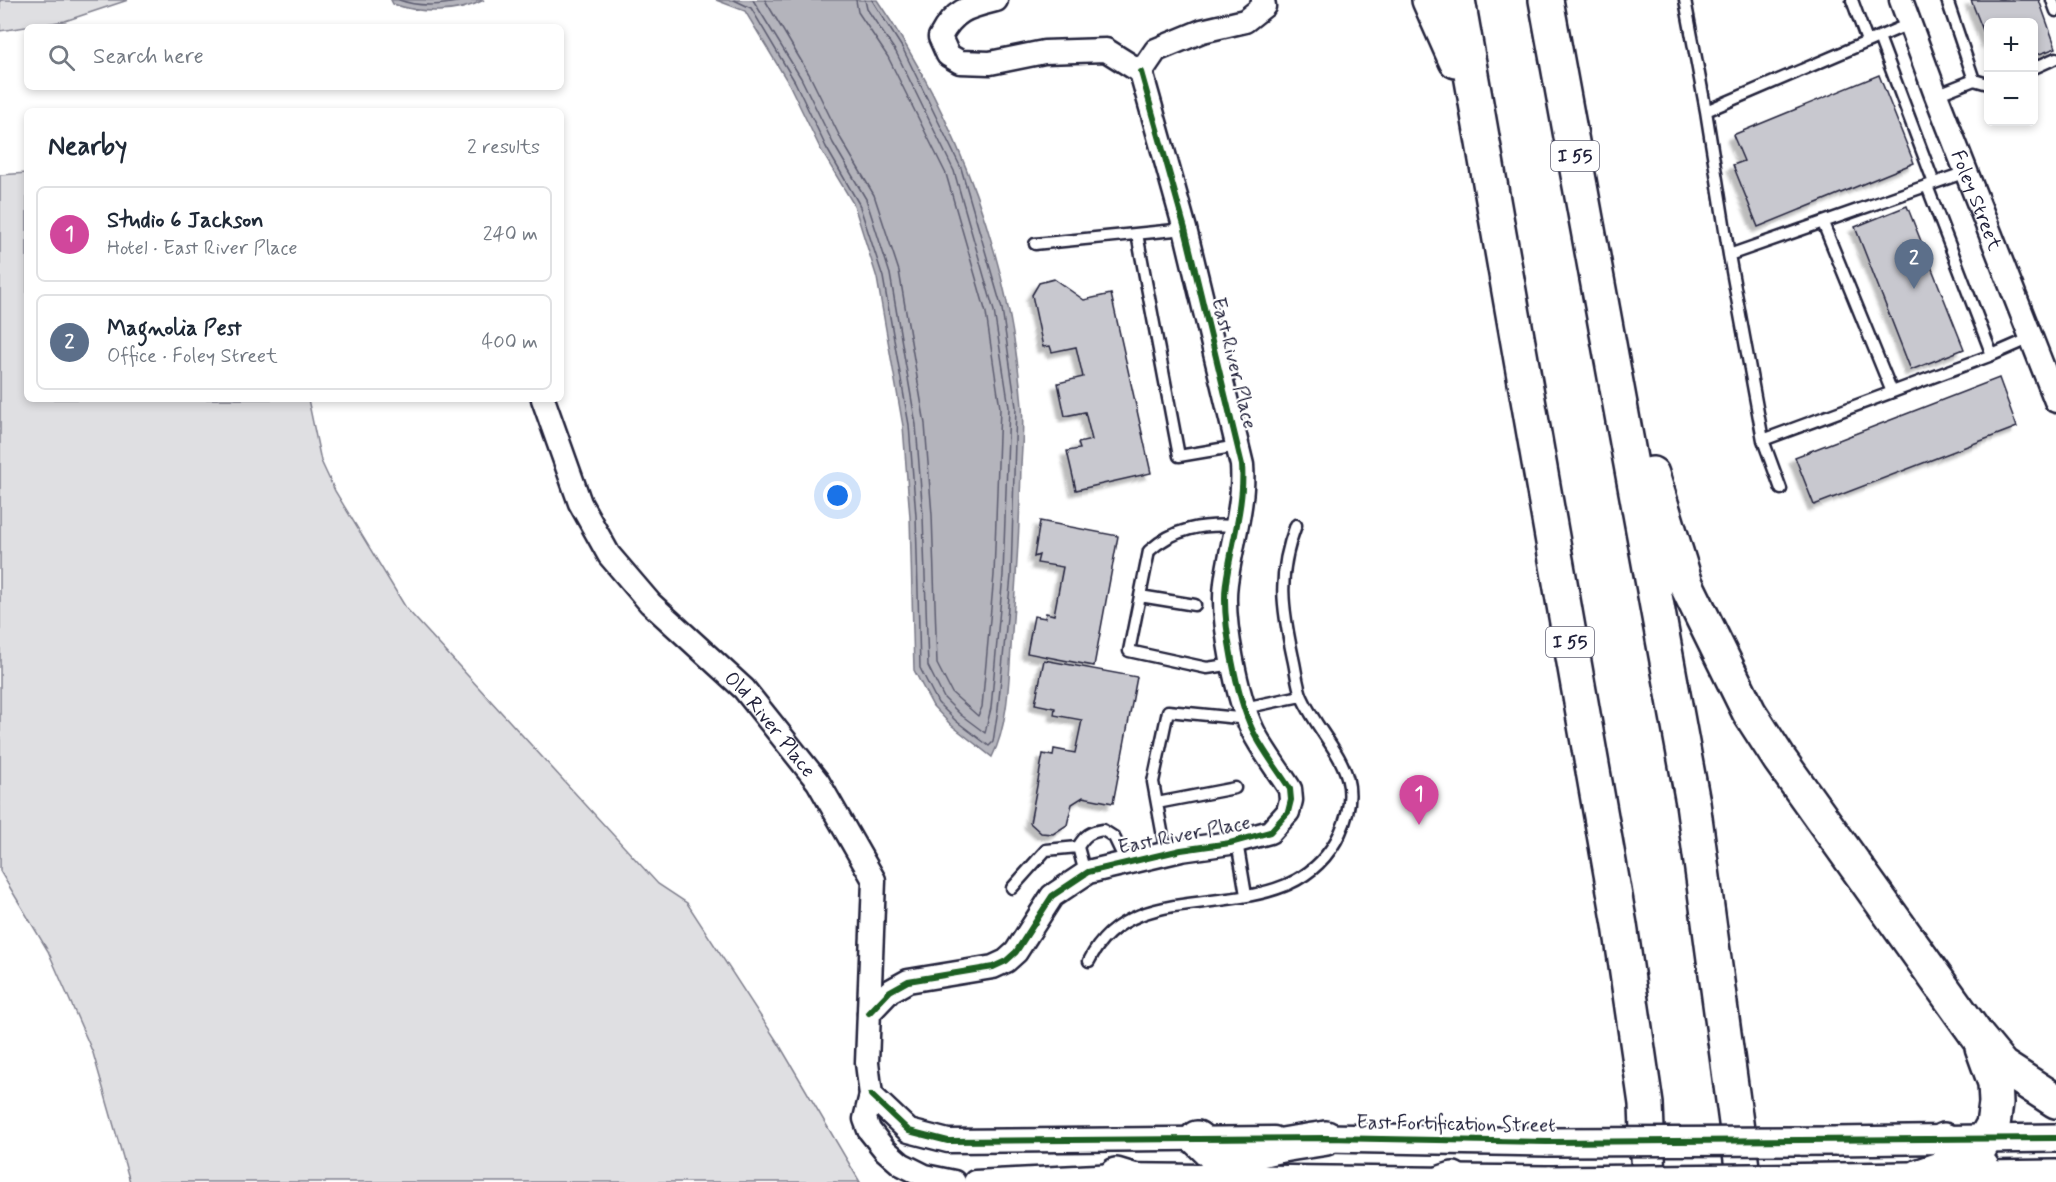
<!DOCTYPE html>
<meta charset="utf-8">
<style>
:root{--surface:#fff;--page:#f2f2f3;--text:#1f2937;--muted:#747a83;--line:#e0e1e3;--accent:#b45309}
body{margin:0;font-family:Mynerve,sans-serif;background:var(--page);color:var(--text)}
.controls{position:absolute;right:18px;top:18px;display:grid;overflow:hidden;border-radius:9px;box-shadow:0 3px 9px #0003}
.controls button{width:54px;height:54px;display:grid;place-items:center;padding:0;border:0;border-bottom:2px solid var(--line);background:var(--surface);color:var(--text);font:30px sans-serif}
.you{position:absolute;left:838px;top:496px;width:21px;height:21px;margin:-15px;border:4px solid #fff;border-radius:50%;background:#1a73e8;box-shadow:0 0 0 9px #1a73e833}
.badge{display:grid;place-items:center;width:39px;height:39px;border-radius:50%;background:var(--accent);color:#fff;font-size:20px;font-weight:700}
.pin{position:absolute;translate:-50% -50px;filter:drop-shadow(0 2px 3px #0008)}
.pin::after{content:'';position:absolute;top:32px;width:21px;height:18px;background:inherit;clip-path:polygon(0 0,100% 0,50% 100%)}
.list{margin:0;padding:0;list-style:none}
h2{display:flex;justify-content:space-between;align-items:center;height:78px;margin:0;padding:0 24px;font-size:26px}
h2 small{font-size:20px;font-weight:400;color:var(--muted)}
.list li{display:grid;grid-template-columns:39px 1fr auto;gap:18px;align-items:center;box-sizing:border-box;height:96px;margin:0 12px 12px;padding:0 12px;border:2px solid var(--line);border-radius:9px}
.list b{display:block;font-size:22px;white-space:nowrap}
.list p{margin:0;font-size:20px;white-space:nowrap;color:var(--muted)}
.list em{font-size:20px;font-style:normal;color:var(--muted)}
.icon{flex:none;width:33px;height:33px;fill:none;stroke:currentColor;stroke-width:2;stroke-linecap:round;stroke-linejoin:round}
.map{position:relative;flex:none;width:2056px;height:1182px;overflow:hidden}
.search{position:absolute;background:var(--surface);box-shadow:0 3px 9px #0003;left:24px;top:24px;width:540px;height:66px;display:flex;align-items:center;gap:15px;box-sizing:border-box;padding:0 21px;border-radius:9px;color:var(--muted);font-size:22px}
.panel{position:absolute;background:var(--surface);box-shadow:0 3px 9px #0003;left:24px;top:108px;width:540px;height:294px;border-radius:9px}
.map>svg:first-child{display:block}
</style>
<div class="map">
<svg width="2056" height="1182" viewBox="0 0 2056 1182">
<defs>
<filter id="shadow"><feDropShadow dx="-5.5" dy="5.5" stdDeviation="1.5" flood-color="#0004"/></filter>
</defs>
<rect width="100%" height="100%" fill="#fff"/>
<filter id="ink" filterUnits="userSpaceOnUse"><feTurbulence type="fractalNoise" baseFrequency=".0167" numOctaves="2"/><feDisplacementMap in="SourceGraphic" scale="12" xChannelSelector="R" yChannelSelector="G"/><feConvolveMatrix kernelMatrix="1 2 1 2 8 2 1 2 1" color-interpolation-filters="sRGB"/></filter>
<g filter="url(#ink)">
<path fill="#dfdfe2" stroke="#80808e" stroke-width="1.5" d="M0 0H128L65 21 0 31Z
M27 173V399H308L321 461 335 491 406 608 658 884 687 903 780 1046 860 1182H130L93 1053 48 951 0 871V175Z"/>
<path fill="#b4b4bc" stroke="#7a7a88" stroke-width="1.5" d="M391 0H484C457 14 421 14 393 4Z
M716 0H877C958 119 1011 262 1022 406 1024 425 1022 445 1021 465 1020 516 1017 567 1013 619 1009 660 1011 721 992 757L951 725 933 706 914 670 910 517 903 426 877 278 854 205 821 150 789 84 745 11Z"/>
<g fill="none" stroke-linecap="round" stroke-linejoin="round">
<path stroke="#5c5c6f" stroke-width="1.5" d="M399 0C421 8 443 5 466 0
M734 0 751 8 795 82 826 147 859 204 883 277 909 425 916 516 920 668 938 703 956 721 989 746 993 742 998 709 1011 576 1016 407 1002 309 961 168 903 49 872 0
M753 0 801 78 833 143 866 199 890 274 916 425 923 516 928 666 944 698 961 715 985 733 991 708 1003 575 1009 407 994 311 954 171 896 52 867 9 865 0
M765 0 809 74 841 139 874 195 899 271 925 424 932 515 937 664 952 693 978 716 982 707 994 575 1000 408 986 313 946 174 888 57 858 12 856 0"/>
</g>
<path fill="#c8c8cf" stroke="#22223b" stroke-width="1.5" filter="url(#shadow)" d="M1971 0H2039L2056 48 2034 56V22H1988V43Z
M1879 75 1914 163 1758 227 1733 165 1744 161 1733 135Z
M1907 206 1964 349 1911 370 1855 227Z
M1054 279 1084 300 1111 294 1151 473 1076 490 1067 451 1080 449 1078 443 1092 440 1085 412 1065 416 1058 383 1083 377 1076 347 1052 352 1050 346 1043 347 1032 295 1039 283Z
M1999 378 2017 427 1814 505 1795 457Z
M1040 521 1118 536 1094 666 1027 653 1034 616 1045 618 1046 613 1054 615 1063 567 1037 563 1039 555 1034 557Z
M1044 660 1137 677 1113 803 1083 797 1072 804 1067 825 1053 834 1041 833 1030 823 1043 754 1053 756 1054 749 1075 753 1082 720 1054 715 1055 708 1035 704Z"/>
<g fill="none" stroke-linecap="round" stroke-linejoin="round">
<g stroke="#22223b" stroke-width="15">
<path id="service" d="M1685 0 1706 111
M1852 0 1867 41
M2052 0 2056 11
M1909 24 1706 111 1729 255 1763 440 1992 355 2031 338
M1879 37 1934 183
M2034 68 2056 58
M1974 80 1988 84
M1936 95 1974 80 1947 0
M1927 186 1992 355
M1823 223 1892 392
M1137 234 1179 456 1238 446
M1035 244 1185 229
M1729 255 1966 172
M1763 440 1781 489
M1140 596 1195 605
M1234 664 1207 668 1129 651 1149 551C1174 528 1203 524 1236 526
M1244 708 1301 696
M1157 803 1235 788
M1237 842 1246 895
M1166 853 1153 782 1168 711 1248 719
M1085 873 1078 847C1085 835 1090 832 1103 830L1114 837 1126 862
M1012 888 1046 850 1078 847
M1089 961C1137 862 1289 942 1340 833 1369 771 1325 748 1302 697 1297 686 1296 670 1293 658 1282 607 1277 575 1296 525"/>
</g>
<g stroke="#22223b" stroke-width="27">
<g id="minor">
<path d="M996 0C968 7 954 10 940 37L948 55 960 62 990 63 1044 52 1106 50 1141 72 1156 50 1202 31 1245 21 1264 6 1263 0"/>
<path id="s1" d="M1901 0 1936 95 2056 401"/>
<path id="s2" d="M543 399 580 503 609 555 650 603 744 689 818 782 874 880 867 1063 871 1095 865 1119 869 1130 885 1150 901 1164 925 1176 954 1182"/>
<path d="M869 1013 890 991 908 981 993 967 1006 961 1016 952 1052 896 1088 872 1181 850 1230 843 1270 832 1288 812 1291 800 1290 789C1278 770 1263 751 1253 731 1237 698 1221 619 1226 583 1231 544 1245 505 1242 465L1185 229 1141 72"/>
<path d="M871 1095 909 1131 948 1141 1274 1138"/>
<path d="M975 1182 1116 1175 1453 1179"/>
</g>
</g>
<g stroke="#22223b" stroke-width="32">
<path id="tertiary" d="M1326 1138 1548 1142
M1835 1141 2056 1138
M1837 1177 2056 1174
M1453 1179 1551 1180"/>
</g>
<g stroke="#22223b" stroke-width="38">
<path id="motorway" d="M1429 0 1456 61
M1458 0 1620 925 1646 1104 1649 1182
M1546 0 1693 803 1744 1182
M1652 474 1686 584 1749 712 1780 760 1978 1037 2002 1066 2056 1101
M1197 1138 1225 1165 1234 1182
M1944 1140C1961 1150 1985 1160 1988 1182
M1116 1175 1139 1182
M1920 1176 1974 1158 1993 1125 1996 1103 1995 1083 1982 1047
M1213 1182C1232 1146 1290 1145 1326 1138
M1444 1182 1453 1179"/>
</g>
<use href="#service" stroke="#fff" stroke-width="10"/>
<use href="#minor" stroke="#fff" stroke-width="22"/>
<use href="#tertiary" stroke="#fff" stroke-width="27"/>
<use href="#motorway" stroke="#fff" stroke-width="33"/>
<g stroke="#22223b" stroke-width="32" stroke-linecap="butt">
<path id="tertiary-bridge" d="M1548 1142 1835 1141
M1551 1180 1837 1177"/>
</g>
<use href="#tertiary-bridge" stroke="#fff" stroke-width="27"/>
<g stroke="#fff" stroke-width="10">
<path id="cycleway" d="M869 1013 890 991 908 981 993 967 1006 961 1016 952 1052 896 1088 872 1181 850 1230 843 1270 832 1288 812 1291 800 1290 789C1278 770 1263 751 1253 731 1237 698 1221 619 1226 583 1231 544 1245 505 1242 465L1185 229 1141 72
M871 1095 909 1131 948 1141 1326 1138 1548 1142 2056 1138"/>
</g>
<use href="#cycleway" stroke="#1b5e20" stroke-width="6"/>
</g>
</g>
<g text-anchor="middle" stroke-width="4.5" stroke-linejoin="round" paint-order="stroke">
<g fill="#fff" stroke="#646476" stroke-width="1.5">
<rect x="1551" y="141" width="48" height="30" rx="4.5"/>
<rect x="1546" y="627" width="48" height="30" rx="4.5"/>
</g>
<g font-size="18" font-weight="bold" fill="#22223b">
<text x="1575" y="162">I 55</text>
<text x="1570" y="648">I 55</text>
</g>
<g font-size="20" fill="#22223b" stroke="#fff">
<text dy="7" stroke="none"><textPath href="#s1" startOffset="214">Foley Street</textPath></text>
<text transform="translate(1235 363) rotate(76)" y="7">East River Place</text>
<text dy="7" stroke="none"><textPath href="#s2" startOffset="404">Old River Place</textPath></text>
<text transform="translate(1184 834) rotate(-11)" y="7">East River Place</text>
<text transform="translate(1456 1123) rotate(1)" y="7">East Fortification Street</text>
</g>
</g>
</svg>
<div class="controls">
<button>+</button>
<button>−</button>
</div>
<div class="you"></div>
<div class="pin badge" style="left:1419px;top:825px;background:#d1479c">1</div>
<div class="pin badge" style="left:1914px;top:289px;background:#5c6f8a">2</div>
<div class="search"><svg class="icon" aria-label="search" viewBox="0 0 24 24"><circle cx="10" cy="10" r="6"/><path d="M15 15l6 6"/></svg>Search here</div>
<section class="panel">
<h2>Nearby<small>2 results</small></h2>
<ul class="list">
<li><span class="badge" style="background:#d1479c">1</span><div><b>Studio 6 Jackson</b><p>Hotel · East River Place</p></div><em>240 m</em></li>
<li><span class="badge" style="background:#5c6f8a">2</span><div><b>Magnolia Pest</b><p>Office · Foley Street</p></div><em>400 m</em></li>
</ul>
</section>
</div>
